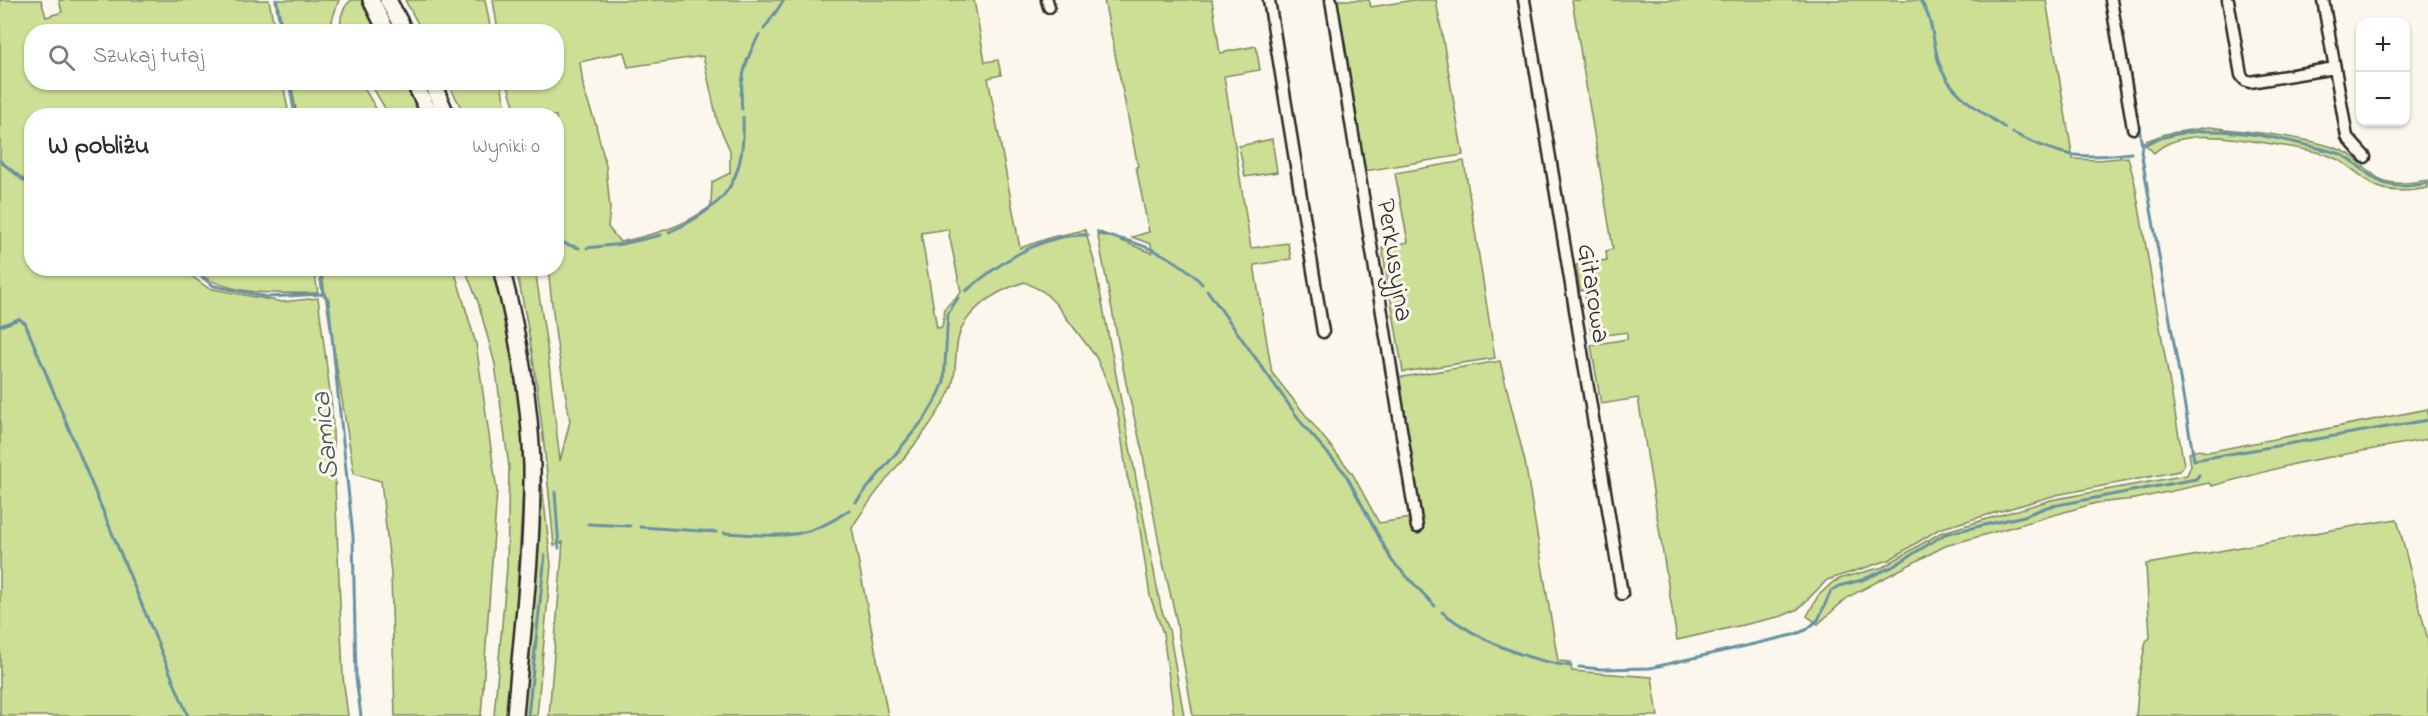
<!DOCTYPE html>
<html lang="pl">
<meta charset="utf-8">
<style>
:root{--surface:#fff;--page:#f7f7f7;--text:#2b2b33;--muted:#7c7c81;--line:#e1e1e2}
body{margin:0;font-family:"Indie Flower",sans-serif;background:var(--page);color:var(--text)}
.controls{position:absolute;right:18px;top:18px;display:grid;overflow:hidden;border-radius:12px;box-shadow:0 2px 4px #0004}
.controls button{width:54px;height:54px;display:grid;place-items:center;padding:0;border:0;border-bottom:2px solid var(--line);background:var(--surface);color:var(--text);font:30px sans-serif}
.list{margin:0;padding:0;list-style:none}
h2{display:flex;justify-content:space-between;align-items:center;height:78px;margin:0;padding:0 24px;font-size:26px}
h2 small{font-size:20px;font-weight:400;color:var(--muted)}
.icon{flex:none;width:33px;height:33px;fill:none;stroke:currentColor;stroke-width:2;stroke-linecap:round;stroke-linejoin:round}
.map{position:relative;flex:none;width:2428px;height:716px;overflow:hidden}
.search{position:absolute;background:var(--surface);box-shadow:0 2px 4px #0004;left:24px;top:24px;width:540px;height:66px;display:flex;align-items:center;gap:15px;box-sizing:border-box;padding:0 21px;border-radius:24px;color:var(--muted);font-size:22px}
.panel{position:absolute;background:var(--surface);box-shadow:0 2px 4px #0004;left:24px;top:108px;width:540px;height:168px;border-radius:24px}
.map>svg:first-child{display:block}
</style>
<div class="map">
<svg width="2428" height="716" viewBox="0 0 2428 716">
<rect width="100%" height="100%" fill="#fbf7ec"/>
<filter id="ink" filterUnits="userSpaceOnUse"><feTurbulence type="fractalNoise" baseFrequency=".0167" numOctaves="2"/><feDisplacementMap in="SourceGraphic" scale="12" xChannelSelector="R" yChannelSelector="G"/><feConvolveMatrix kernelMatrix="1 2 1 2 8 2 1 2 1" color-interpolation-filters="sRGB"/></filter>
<g filter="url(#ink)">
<path fill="#ccdf94" stroke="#7c8560" stroke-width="1.5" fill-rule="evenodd" d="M0 0H41L46 17 62 12 59 0H269L275 31 32 32V82L283 83 289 115 32 116V268L182 269 208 288 282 302 318 298 332 408 343 677 348 716H0Z
M277 0H339L332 20 334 31H283Z
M351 0H362L379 31H342C339 19 342 8 351 0Z
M405 0H485L491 31H422Z
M493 0H974L985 62 998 60 1001 75 988 78 1020 248 1052 237 1085 230 1094 261 1161 608 1169 630 1184 716H1174L1163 633 1150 596 1137 510 1127 476 1118 414 1105 377 1096 357 1056 304 1044 292 1025 282C1002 289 983 299 968 318 949 342 961 370 949 393 924 442 880 480 852 528L888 716H549L563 542 554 546C545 452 537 360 516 269H535L547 347 560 461 570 421 556 338 548 269 556 268V116L517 115 507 83 556 82V32L498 31ZM624 52 628 67 703 56 718 124 730 150V173L712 182 711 206C681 228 655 234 620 242L608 227 610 209 606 166 595 122 584 91 580 62ZM948 229 961 292 945 308 942 327 937 328 921 233Z
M1104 0H1212L1220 53 1256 46 1260 70 1224 76 1251 248 1288 243 1291 259 1254 265 1272 373 1352 473 1379 523 1411 518 1397 378 1500 361 1525 462 1558 661 1570 662 1572 671 1652 677 1658 716H1193L1175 614 1161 554 1142 450 1126 383 1097 231 1152 253 1151 244 1132 237 1149 232 1136 167 1138 166Z
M1337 0H1369L1371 7 1414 0H1436L1463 155 1365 171Z
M1572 0H2046L2073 159 2099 160 2128 157 2135 184 2184 465 2179 471 2056 495 1939 529 1889 560 1827 580 1798 609 1782 616 1677 640 1638 398 1601 404 1591 345 1627 339V332L1592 337 1584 290 1580 291 1576 265 1607 260 1606 251 1613 249Z
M291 83H361L380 115H297Z
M370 83H405L422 115H389Z
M448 83H501L507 115H465Z
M2209 127C2247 132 2306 136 2341 150 2357 156 2365 169 2378 178 2392 187 2413 182 2428 180V188C2412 191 2388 193 2374 185 2359 176 2348 163 2332 157 2315 150 2296 148 2278 145 2243 140 2183 125 2154 153L2143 142 2165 134Z
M1272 139 1277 172 1245 177 1239 146Z
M1464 161 1495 358 1403 372 1382 248 1408 242 1395 173Z
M192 269H314L318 293C276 294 226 296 192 269Z
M321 269H454L476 344 497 491 481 716H395L391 574 381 481 354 474Z
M465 269H495L501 291 519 395 524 473 514 647 506 716H494L507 567 509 467 495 364 478 302Z
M2428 409V439L2298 463 2212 486 2209 483 2135 499 2096 503 1945 546 1848 597 1818 624 1807 616 1818 596 1833 582 1842 578 1883 567 1940 533 2051 500 2187 475 2191 465 2189 453 2198 450 2208 452Z
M537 437 551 565 537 716H521Z
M2397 519 2428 640V716H2136L2140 670 2146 641 2150 638 2146 564C2230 550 2313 532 2397 519Z"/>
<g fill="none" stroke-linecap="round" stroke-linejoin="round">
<path stroke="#6991a3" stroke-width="3" d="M276 0 281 32
M1920 0C1934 20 1932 41 1939 63 1949 94 1980 110 2005 128
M764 29 784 0
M2127 57 2136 108
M2117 70 2120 88
M289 82 295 116
M742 109C739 81 745 60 759 35
M2137 115 2142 146 2141 151 2194 460 2428 420
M2013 133C2060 156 2078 160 2131 153
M2142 146C2199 116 2279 138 2338 153 2354 160 2363 171 2377 180 2392 189 2412 186 2428 183
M0 161 32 187
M669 232C726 207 746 180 743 117
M1098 234C1135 240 1178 256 1202 284
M556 241 579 248
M587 248 622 244 661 235
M190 268 214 286 268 297 323 294 328 299 353 536 356 678 361 716
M319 268 323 294
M1207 290 1304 426 1345 473 1392 561 1435 606
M966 291C999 263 1042 233 1088 235
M0 326 19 319 25 323 188 716
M555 492 559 548
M856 502 925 418 938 396 944 382 948 313 958 298
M588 524 630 526
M640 527 716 532
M724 533C776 535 804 543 849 510
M1442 612C1477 639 1526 661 1571 666
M1579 667 1601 669 1650 668 1793 635 1806 630 1818 620 1831 591 1839 586 1862 580 1892 567 1945 534 2024 516 2047 507 2196 479 2199 475
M528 716 545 555"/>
<g stroke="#2b2b2b" stroke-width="15">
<path id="minor" d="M1047 0 1049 7
M1269 0 1323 332
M1331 0 1417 527
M1524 0 1622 594
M2111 0 2133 128
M2228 0 2241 75 2245 80 2250 82 2335 68
M2323 0 2347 137 2365 157"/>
</g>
<g stroke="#2b2b2b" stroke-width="20">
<path id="primary" d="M371 0 387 32
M388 0 405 32
M414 82 431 116
M432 82 447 116
M501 268C518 333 530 399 532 466 533 550 522 633 515 716"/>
</g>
<use href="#minor" stroke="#fbf7ec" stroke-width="10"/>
<use href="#primary" stroke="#fbf7ec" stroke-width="15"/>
</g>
</g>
<g text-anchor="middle" stroke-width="6" stroke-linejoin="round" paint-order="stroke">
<g font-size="27" fill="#2b2b2b" stroke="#fbf7ec">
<text transform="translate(1396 260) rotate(81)" y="9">Perkusyjna</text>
<text transform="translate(1595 293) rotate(81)" y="9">Gitarowa</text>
</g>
<g font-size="28" font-style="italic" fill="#45565d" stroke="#fbf7ec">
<text transform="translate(323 436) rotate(-96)" y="10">Samica</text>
</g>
</g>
</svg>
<div class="controls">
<button>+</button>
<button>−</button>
</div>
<div class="search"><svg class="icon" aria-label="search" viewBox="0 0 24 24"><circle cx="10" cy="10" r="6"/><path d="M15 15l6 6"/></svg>Szukaj tutaj</div>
<section class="panel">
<h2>W pobliżu<small>Wyniki: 0</small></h2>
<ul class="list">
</ul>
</section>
</div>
